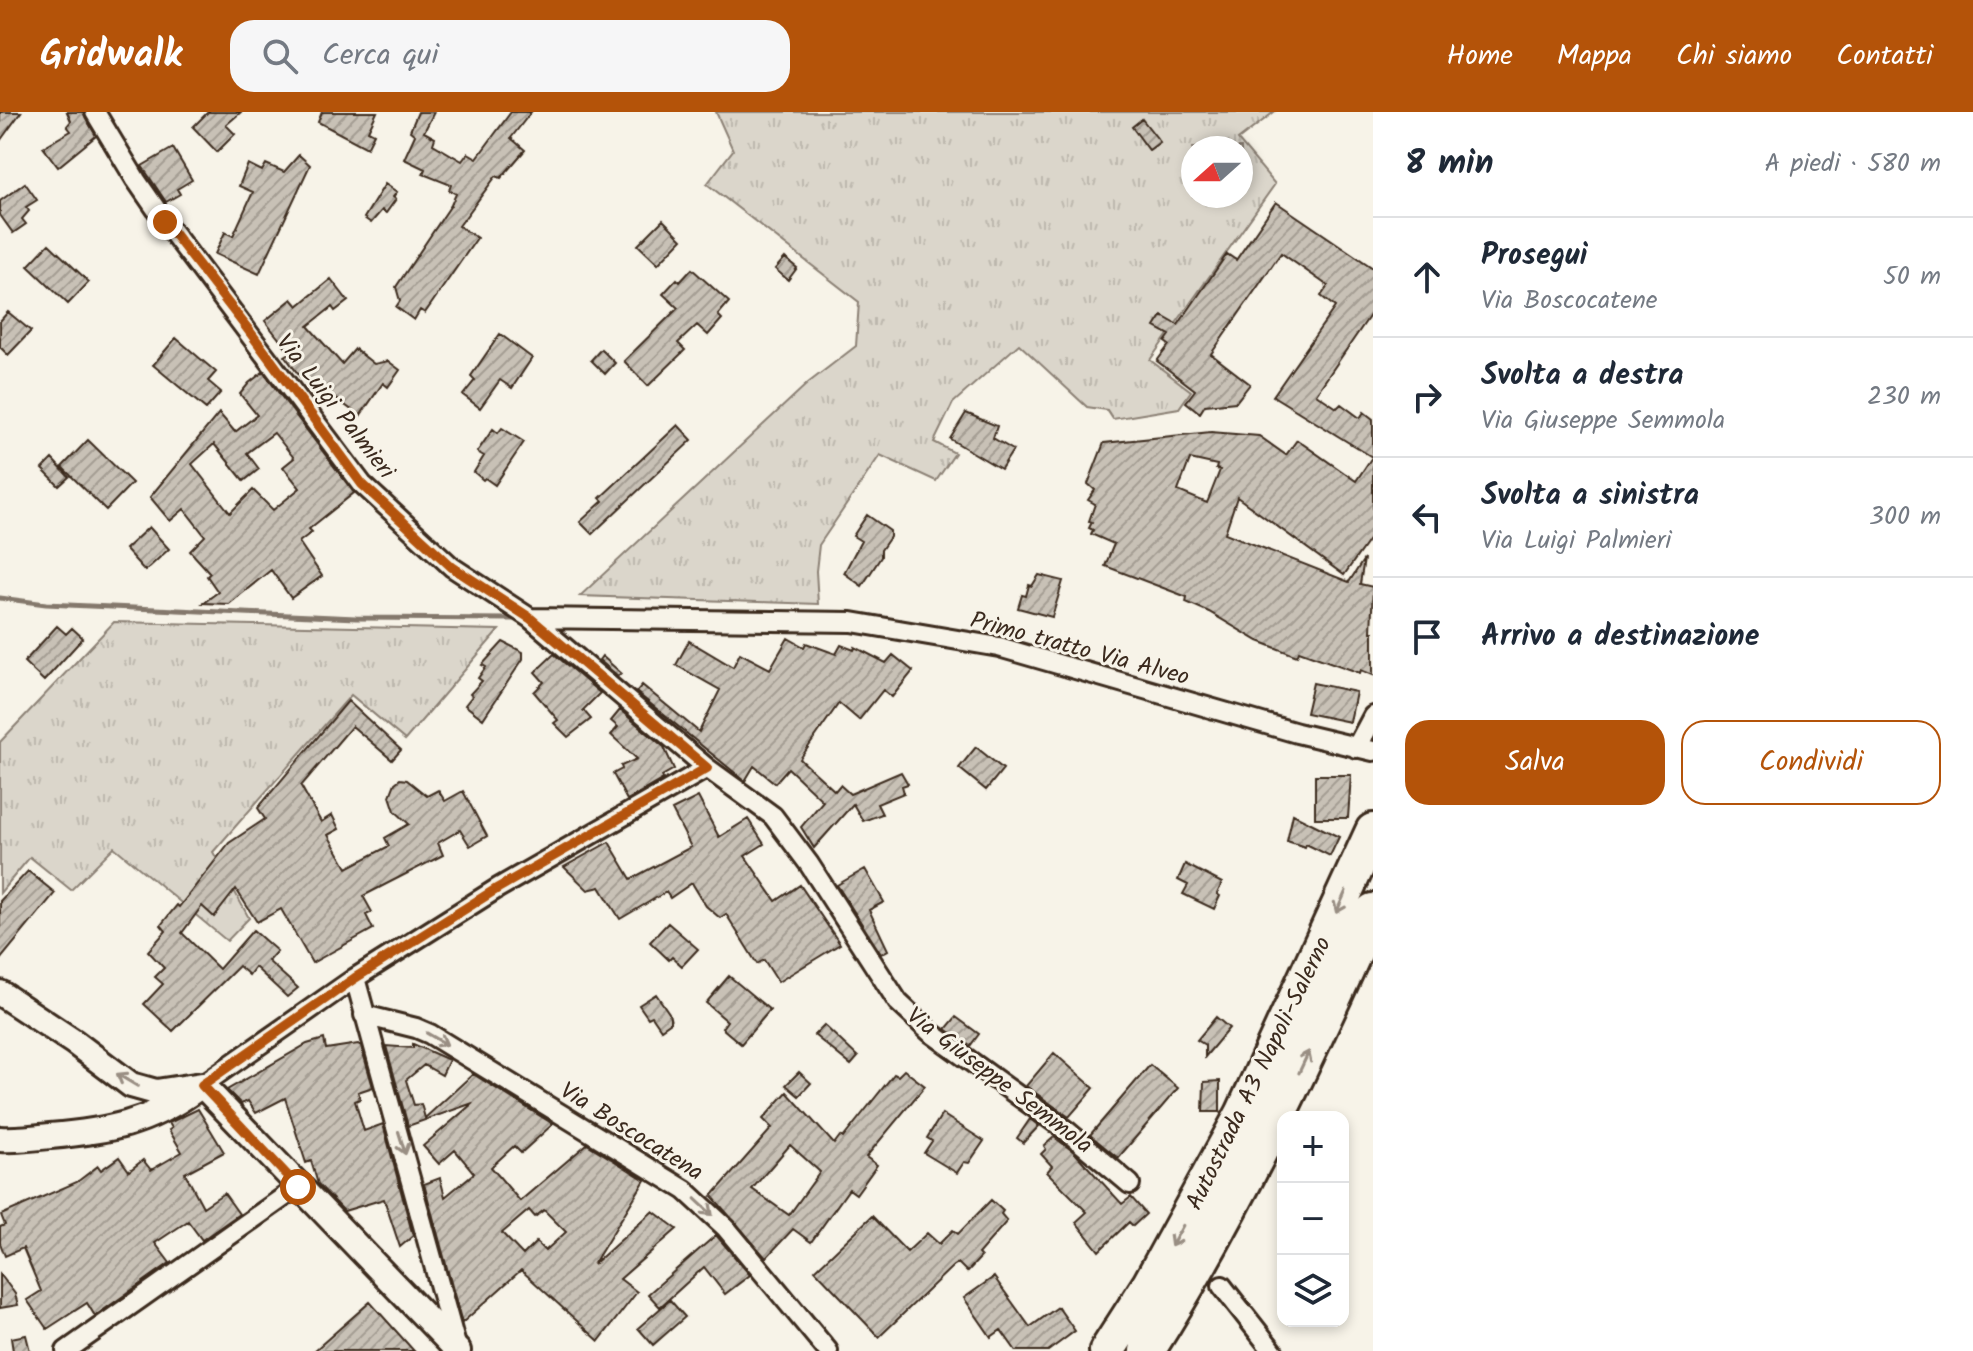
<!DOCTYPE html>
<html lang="it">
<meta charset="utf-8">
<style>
:root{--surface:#fff;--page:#f6f6f7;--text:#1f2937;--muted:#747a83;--line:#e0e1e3;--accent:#b45309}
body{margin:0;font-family:Kalam,sans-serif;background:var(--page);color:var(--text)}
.controls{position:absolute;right:24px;bottom:24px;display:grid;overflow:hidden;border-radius:16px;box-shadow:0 4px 12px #0003}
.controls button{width:72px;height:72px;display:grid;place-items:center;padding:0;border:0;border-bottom:2px solid var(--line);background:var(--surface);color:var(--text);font:40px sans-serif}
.compass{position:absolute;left:1181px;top:24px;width:72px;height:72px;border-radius:50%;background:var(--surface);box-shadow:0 4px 12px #0003;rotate:249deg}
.stop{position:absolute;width:24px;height:24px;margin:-18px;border:6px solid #b45309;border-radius:50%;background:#fff}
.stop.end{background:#b45309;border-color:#fff;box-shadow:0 2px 8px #0008}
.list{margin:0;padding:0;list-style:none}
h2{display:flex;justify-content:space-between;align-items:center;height:104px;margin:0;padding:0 32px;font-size:34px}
h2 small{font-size:26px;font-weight:400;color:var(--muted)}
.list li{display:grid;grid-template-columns:52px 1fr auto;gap:24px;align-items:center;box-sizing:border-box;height:120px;padding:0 32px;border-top:2px solid var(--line)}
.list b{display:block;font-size:30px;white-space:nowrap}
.list p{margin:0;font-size:26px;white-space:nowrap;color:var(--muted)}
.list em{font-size:26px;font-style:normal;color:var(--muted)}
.actions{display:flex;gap:16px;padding:24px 32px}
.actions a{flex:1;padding:18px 0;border:2px solid var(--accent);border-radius:24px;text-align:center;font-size:28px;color:var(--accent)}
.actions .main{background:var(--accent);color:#fff}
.icon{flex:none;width:44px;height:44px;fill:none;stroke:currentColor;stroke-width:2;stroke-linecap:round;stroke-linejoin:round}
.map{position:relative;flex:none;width:1373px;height:1239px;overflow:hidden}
header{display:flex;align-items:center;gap:48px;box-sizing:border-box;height:112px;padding:0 40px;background:var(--accent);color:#fff}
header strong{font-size:38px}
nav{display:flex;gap:44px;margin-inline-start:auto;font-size:28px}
.search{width:560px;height:72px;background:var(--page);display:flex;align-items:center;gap:20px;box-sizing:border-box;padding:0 28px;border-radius:24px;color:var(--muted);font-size:30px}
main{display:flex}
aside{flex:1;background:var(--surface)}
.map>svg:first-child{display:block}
</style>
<header>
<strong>Gridwalk</strong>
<div class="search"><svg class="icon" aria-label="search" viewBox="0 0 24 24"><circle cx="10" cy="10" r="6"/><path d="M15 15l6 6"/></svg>Cerca qui</div>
<nav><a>Home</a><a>Mappa</a><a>Chi siamo</a><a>Contatti</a></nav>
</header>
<main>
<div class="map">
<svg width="1373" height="1239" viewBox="0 0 1373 1239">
<defs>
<pattern id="grass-tufts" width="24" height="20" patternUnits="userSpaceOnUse" patternTransform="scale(2)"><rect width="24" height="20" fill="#dbd6cb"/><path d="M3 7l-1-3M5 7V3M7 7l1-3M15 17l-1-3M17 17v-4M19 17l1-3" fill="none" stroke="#bdb8ae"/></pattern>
<pattern id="building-hatch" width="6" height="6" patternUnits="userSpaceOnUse" patternTransform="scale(2)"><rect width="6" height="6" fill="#c8c1b6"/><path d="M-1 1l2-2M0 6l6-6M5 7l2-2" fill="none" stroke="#a49d93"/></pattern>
</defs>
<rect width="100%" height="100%" fill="#f7f3e8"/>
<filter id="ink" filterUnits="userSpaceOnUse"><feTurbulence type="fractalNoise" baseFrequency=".0125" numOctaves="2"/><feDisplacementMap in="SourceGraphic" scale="16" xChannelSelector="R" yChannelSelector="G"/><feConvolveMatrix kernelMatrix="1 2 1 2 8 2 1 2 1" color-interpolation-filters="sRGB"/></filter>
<g filter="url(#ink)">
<path fill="url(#grass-tufts)" stroke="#8b8074" stroke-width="2" fill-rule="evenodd" d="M716 0H1274L1238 28 1275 72 1150 248 1191 279 1179 296 1113 307 1107 298 1087 295 1019 232 953 291 934 330 955 341 936 369 880 343 819 433 816 459 818 492 580 484 808 271 856 234 859 190 707 72 733 38ZM1193 36H1241V84H1193Z
M114 510 499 518 405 628 351 583 213 740 249 806 227 829 114 735 71 778 30 745 0 781V630Z"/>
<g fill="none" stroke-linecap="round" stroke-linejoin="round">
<path stroke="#84786c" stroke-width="5" d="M0 486 46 492 356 506 513 507"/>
</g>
<path fill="url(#building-hatch)" stroke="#3b2a1e" stroke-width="2" fill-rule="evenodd" d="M0 0H21L0 29Z
M67 0H83L96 24 58 55 43 35 71 19 67 14 71 9Z
M208 0H241L226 13 235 22 217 40 193 15Z
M322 0H377L368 19 374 22 367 36 318 10Z
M418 0H434L424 20 435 26 433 32 462 49 468 41 477 46 511 0H531L511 26 525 38 501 66 496 64 459 114 477 126 425 201 420 198 414 208 396 195 400 189 396 175 451 93 456 82 449 78 451 73 423 62 425 57 404 47 415 23 410 19Z
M1142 7 1160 30 1149 38 1132 15Z
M173 36 192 68 177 77 180 82 166 90 142 54Z
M299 43 310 53 259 162 215 142 225 120 233 124 253 80 239 74 248 52 262 59 266 52 284 60Z
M25 71 37 88 26 95 29 99 22 107 26 112 13 121 0 103V89Z
M385 72 397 80 393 85 396 87 386 101 382 98 371 111 364 106Z
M1276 90 1373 156V199L1316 282 1337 296 1341 292 1360 306 1364 300 1373 307V422L1344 463 1237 385 1225 421 1349 470 1364 447 1360 472 1373 475 1371 520H1373V563L1361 558 1360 561 1299 539 1297 544 1258 529 1209 500 1186 490 1187 485 1105 454 1114 432 1091 422 1093 418 1089 416 1092 410 1089 409 1095 392 1088 388 1095 378 1088 372 1104 331 1211 320 1259 324 1286 343 1297 328 1356 369 1372 345 1273 284 1335 195 1321 184 1328 174 1281 141 1211 242 1250 272 1236 290 1205 293 1200 301 1186 290 1195 278 1157 249 1169 233 1165 230 1170 223 1155 215 1162 204 1178 213 1227 142 1236 148ZM1190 347 1217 353 1216 357 1220 358 1207 391 1178 379Z
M663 108 682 127 658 152 638 133Z
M49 132 89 170 68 192 28 154Z
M785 146 797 156 788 168 775 157Z
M692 157 729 190 718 203 722 207 708 223 697 213 678 231 685 238 648 274 624 249 678 196 663 182 677 167 680 170Z
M331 167 348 189 335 199 332 195 308 214 342 252 355 237 374 252 388 249 400 258 388 275 383 271 360 304 320 275 317 280 301 266 285 244 290 241 265 209 292 187 298 194Z
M8 200 31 219 8 243 0 235V209Z
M500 222 532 246 512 276 500 268 480 296 463 283 475 268 471 264Z
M176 226 216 260 208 269 221 280 206 297 153 253Z
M601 237 615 251 605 262 591 248Z
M263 260 354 381 309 417 312 420 299 430 322 464 291 486 271 458 229 492 203 491 218 480 207 464 210 461 190 439 205 424 184 397 170 409 150 385 219 301 235 320 257 303 240 282 249 271ZM274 321 294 346 283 355 300 376 273 398 253 378 230 401 192 352 214 332 244 369 259 357 247 341Z
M966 301 997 314 993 326 1013 338 1001 357 950 327Z
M678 313 692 328 592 422 580 410 603 389 600 386Z
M502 316 524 330 495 373 485 366 483 368 474 360 484 344 477 340 493 317 498 321Z
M88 328 132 371 106 398 62 355Z
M52 347 69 365 59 374 42 357Z
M867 403 890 419V425L881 438V445L862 474 844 461 861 429 853 424Z
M149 415 169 437 145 459 125 437Z
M1039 463 1063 469 1052 505 1018 496 1022 483 1026 484 1029 473 1032 474Z
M57 514 66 522 72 516 83 526 44 569 24 550Z
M788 526 804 535 806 531 836 542 841 533 854 538 855 535 886 551 893 543 913 559 892 585 883 578 859 608 839 591 800 647 835 679 840 673 850 682 901 660 908 672 902 674 904 681 877 692 882 702 863 709 853 692 814 736 801 715 823 689 788 656 775 671 754 654 745 669 636 580 642 573 699 620 720 578 676 553 689 529 733 555 740 541 770 557Z
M503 530 523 540V547L483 607 465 593 472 584 470 582 482 569 478 566 486 555 482 553Z
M554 542 600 581 583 598 591 607 568 625 554 611 558 608 534 580 544 570 535 560Z
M602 544 621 561 618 564 599 548Z
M1313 571 1356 580 1350 610 1306 601Z
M348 589 401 638 392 648 352 614 301 674 321 710 332 703 339 717 328 723 347 756 389 734 385 726 409 712 395 699 390 684 395 671 400 667 407 668 427 684 438 678 445 689 463 679 487 724 470 734 460 718 438 731 443 743 363 784 372 800 366 803 373 817 312 851 281 797 257 810 236 777 214 805 202 794 182 821 219 857 253 818 277 839 268 849 298 876 287 885 255 855 249 863 239 854 173 919 144 892 163 872 155 865 164 856 148 839 166 819 161 813 177 793 179 795 229 731 265 707 258 696Z
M620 598 664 635 674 657 662 664 663 667 627 688 613 662 622 657 621 654 637 647 611 623 618 615 611 609Z
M976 635 1003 657 986 678 959 656Z
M1315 663H1351L1348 706H1315Z
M698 685 719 725 748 707 764 732 745 744 776 789 800 773 840 832 778 870 764 848 757 852 726 802 720 806 706 794 692 771 670 786 666 780 620 807 600 775 588 778 564 755 609 730 631 767 691 735 672 698Z
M1293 702 1339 725 1330 744 1306 732 1305 735 1287 729Z
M1185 752 1222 771 1217 782 1220 784 1214 797 1183 782 1188 773 1178 768Z
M865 757 884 790 869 798 888 838 881 842 837 773Z
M28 759 55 781 0 848V789Z
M668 811 698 837 682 854 672 845 669 848 650 830Z
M729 864 770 898 741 932 722 916 727 909 706 891Z
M656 882 669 901 671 910 661 917 652 904 648 906 639 893Z
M956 905 979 922 970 934 946 917Z
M1216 905 1229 916 1205 945V933L1197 928Z
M824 913 858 945 851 953 814 923Z
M324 927 326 937 358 932 361 934 373 975 358 980 360 987 355 989 364 1019 383 1012 413 1124 400 1135 384 1087 344 1099 318 1072 311 1049 306 1051 285 986 256 1001 248 989 241 992 227 978 307 932Z
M413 932 449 948 442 963 424 953 406 968 414 993 421 992 425 1006 473 962 553 1012 521 1041 514 1034 491 1055 520 1089 587 1032 645 1068 593 1153 653 1099 677 1117 620 1167 637 1180 599 1229 521 1158 462 1211 424 1072 440 1066 445 1085 474 1061 455 1038 439 1052 423 1034 473 991 408 1014 386 934 413 936ZM529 1098 535 1105 544 1098 566 1120 545 1139 536 1130 523 1143 502 1121Z
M1054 941 1094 976 1069 1005 1026 974Z
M1150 953 1178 976 1118 1046 1090 1023Z
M904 958 925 974 866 1045 877 1053 856 1082 849 1077 811 1130 793 1117 766 1146 712 1084 772 1016 763 1007 787 980 834 1032 840 1024 843 1026 894 962 898 964ZM790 1033 820 1060 789 1103 752 1077Z
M799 960 811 971 799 984 786 973Z
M1220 969V1000H1203L1204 970Z
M198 997 224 1040 185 1061 203 1095 224 1081 239 1102 202 1128 188 1109 155 1131 170 1151 95 1204 87 1191 47 1217 27 1188 41 1179 23 1136 5 1144 0 1131V1115L5 1113 1 1103 77 1070 98 1054 101 1058 119 1045 129 1059 143 1048 151 1058 182 1040 169 1018 172 1016 169 1011Z
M942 1002 984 1029 969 1051 964 1050 957 1061 924 1041 932 1029 927 1026Z
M1030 1007 1039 1014 1023 1031 1017 1026Z
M1054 1025 1074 1040 1122 1092 1131 1085 1146 1102 1133 1114 1129 1110 1099 1139 1076 1110 1087 1100 1047 1060 1052 1054 1041 1042 1046 1037 1044 1034Z
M991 1088 1003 1099 1001 1102 1007 1109 978 1142 981 1145 967 1160 958 1151 953 1154 879 1225 815 1158 872 1104 907 1140 927 1121 939 1132 953 1118 958 1122Z
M716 1123 750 1163 725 1182 704 1155 660 1195 648 1182Z
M0 1162 15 1182 18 1193 0 1196Z
M994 1165 1030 1215 1058 1195 1075 1219 1048 1239H1016L1001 1218 991 1225 964 1186Z
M670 1188 685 1205 653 1233 638 1216Z
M370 1190 414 1239H314Z
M26 1223 30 1239H13L11 1226Z"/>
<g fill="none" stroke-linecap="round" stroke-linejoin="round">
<g stroke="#3b2a1e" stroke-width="24">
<path id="minor" d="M95 0 136 68 165 110 362 372 452 455 530 506 707 656 773 704 809 752 898 890 930 920 1067 1019 1130 1072
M530 506 852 510 999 535 1297 621 1373 639
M1356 636 1373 604
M355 866 457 1237
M364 903 416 916 430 922 685 1078 726 1116 828 1239
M202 973 355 866 498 776 707 656
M1222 1174 1273 1239
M66 1239 298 1075"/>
</g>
<g stroke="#3b2a1e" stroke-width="30">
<path id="tertiary" d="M0 881 74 930 131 973 156 980 202 973
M202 973 458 1239
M0 1027C17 1028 33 1026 50 1024 108 1019 148 1012 196 977"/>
</g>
<g stroke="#3b2a1e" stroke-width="40">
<path id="motorway" d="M1107 1239 1150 1172 1243 1002 1373 719
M1147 1239C1236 1099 1305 950 1373 799"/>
</g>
<use href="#minor" stroke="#f7f3e8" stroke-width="18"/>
<use href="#tertiary" stroke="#f7f3e8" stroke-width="24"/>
<use href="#motorway" stroke="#f7f3e8" stroke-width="34"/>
</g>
<defs><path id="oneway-shaft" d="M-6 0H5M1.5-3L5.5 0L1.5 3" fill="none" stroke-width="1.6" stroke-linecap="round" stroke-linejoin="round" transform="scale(2)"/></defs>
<g stroke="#998e83">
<use href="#oneway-shaft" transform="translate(1341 790) rotate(114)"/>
<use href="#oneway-shaft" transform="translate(437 927) rotate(30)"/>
<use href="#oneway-shaft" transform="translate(1304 950) rotate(-65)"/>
<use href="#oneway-shaft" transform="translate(127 968) rotate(-149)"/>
<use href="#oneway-shaft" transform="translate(402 1031) rotate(73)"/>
<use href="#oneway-shaft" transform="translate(704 1095) rotate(43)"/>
<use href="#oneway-shaft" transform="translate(1177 1124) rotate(119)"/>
</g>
</g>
<g fill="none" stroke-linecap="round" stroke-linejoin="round" filter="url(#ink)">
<path stroke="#b45309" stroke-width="10" d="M165 110 247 216 362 372 452 455 530 506 707 656 498 776 355 866 202 973 298 1075"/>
</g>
<g text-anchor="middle" stroke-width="6" stroke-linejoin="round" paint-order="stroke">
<g font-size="24" fill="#3b2a1e" stroke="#f7f3e8">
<text transform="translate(336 294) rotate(52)" y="8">Via Luigi Palmieri</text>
<text transform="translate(1080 536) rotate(15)" y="8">Primo tratto Via Alveo</text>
<text transform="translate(1258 961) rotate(-64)" y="8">Autostrada A3 Napoli-Salerno</text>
<text transform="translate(1000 968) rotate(37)" y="8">Via Giuseppe Semmola</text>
<text transform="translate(632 1019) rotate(32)" y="8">Via Boscocatena</text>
</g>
</g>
</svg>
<div class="controls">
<button>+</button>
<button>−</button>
<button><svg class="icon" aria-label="layers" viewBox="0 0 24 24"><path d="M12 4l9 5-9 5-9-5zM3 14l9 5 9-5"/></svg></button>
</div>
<svg class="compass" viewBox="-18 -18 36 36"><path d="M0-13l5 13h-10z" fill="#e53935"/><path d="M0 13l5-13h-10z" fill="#747a83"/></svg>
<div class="stop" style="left:298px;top:1075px"></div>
<div class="stop end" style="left:165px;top:110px"></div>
</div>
<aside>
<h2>8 min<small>A piedi · 580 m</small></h2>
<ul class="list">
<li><svg class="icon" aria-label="ahead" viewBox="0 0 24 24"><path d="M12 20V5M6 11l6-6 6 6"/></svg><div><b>Prosegui</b><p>Via Boscocatene</p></div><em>50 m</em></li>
<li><svg class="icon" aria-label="right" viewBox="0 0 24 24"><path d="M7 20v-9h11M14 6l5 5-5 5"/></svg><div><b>Svolta a destra</b><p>Via Giuseppe Semmola</p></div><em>230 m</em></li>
<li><svg class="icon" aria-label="left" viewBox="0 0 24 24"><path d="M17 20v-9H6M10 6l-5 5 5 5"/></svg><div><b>Svolta a sinistra</b><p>Via Luigi Palmieri</p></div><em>300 m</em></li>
<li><svg class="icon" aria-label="arrive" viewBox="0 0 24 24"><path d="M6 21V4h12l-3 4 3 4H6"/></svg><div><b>Arrivo a destinazione</b></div></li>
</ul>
<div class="actions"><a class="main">Salva</a><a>Condividi</a></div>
</aside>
</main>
